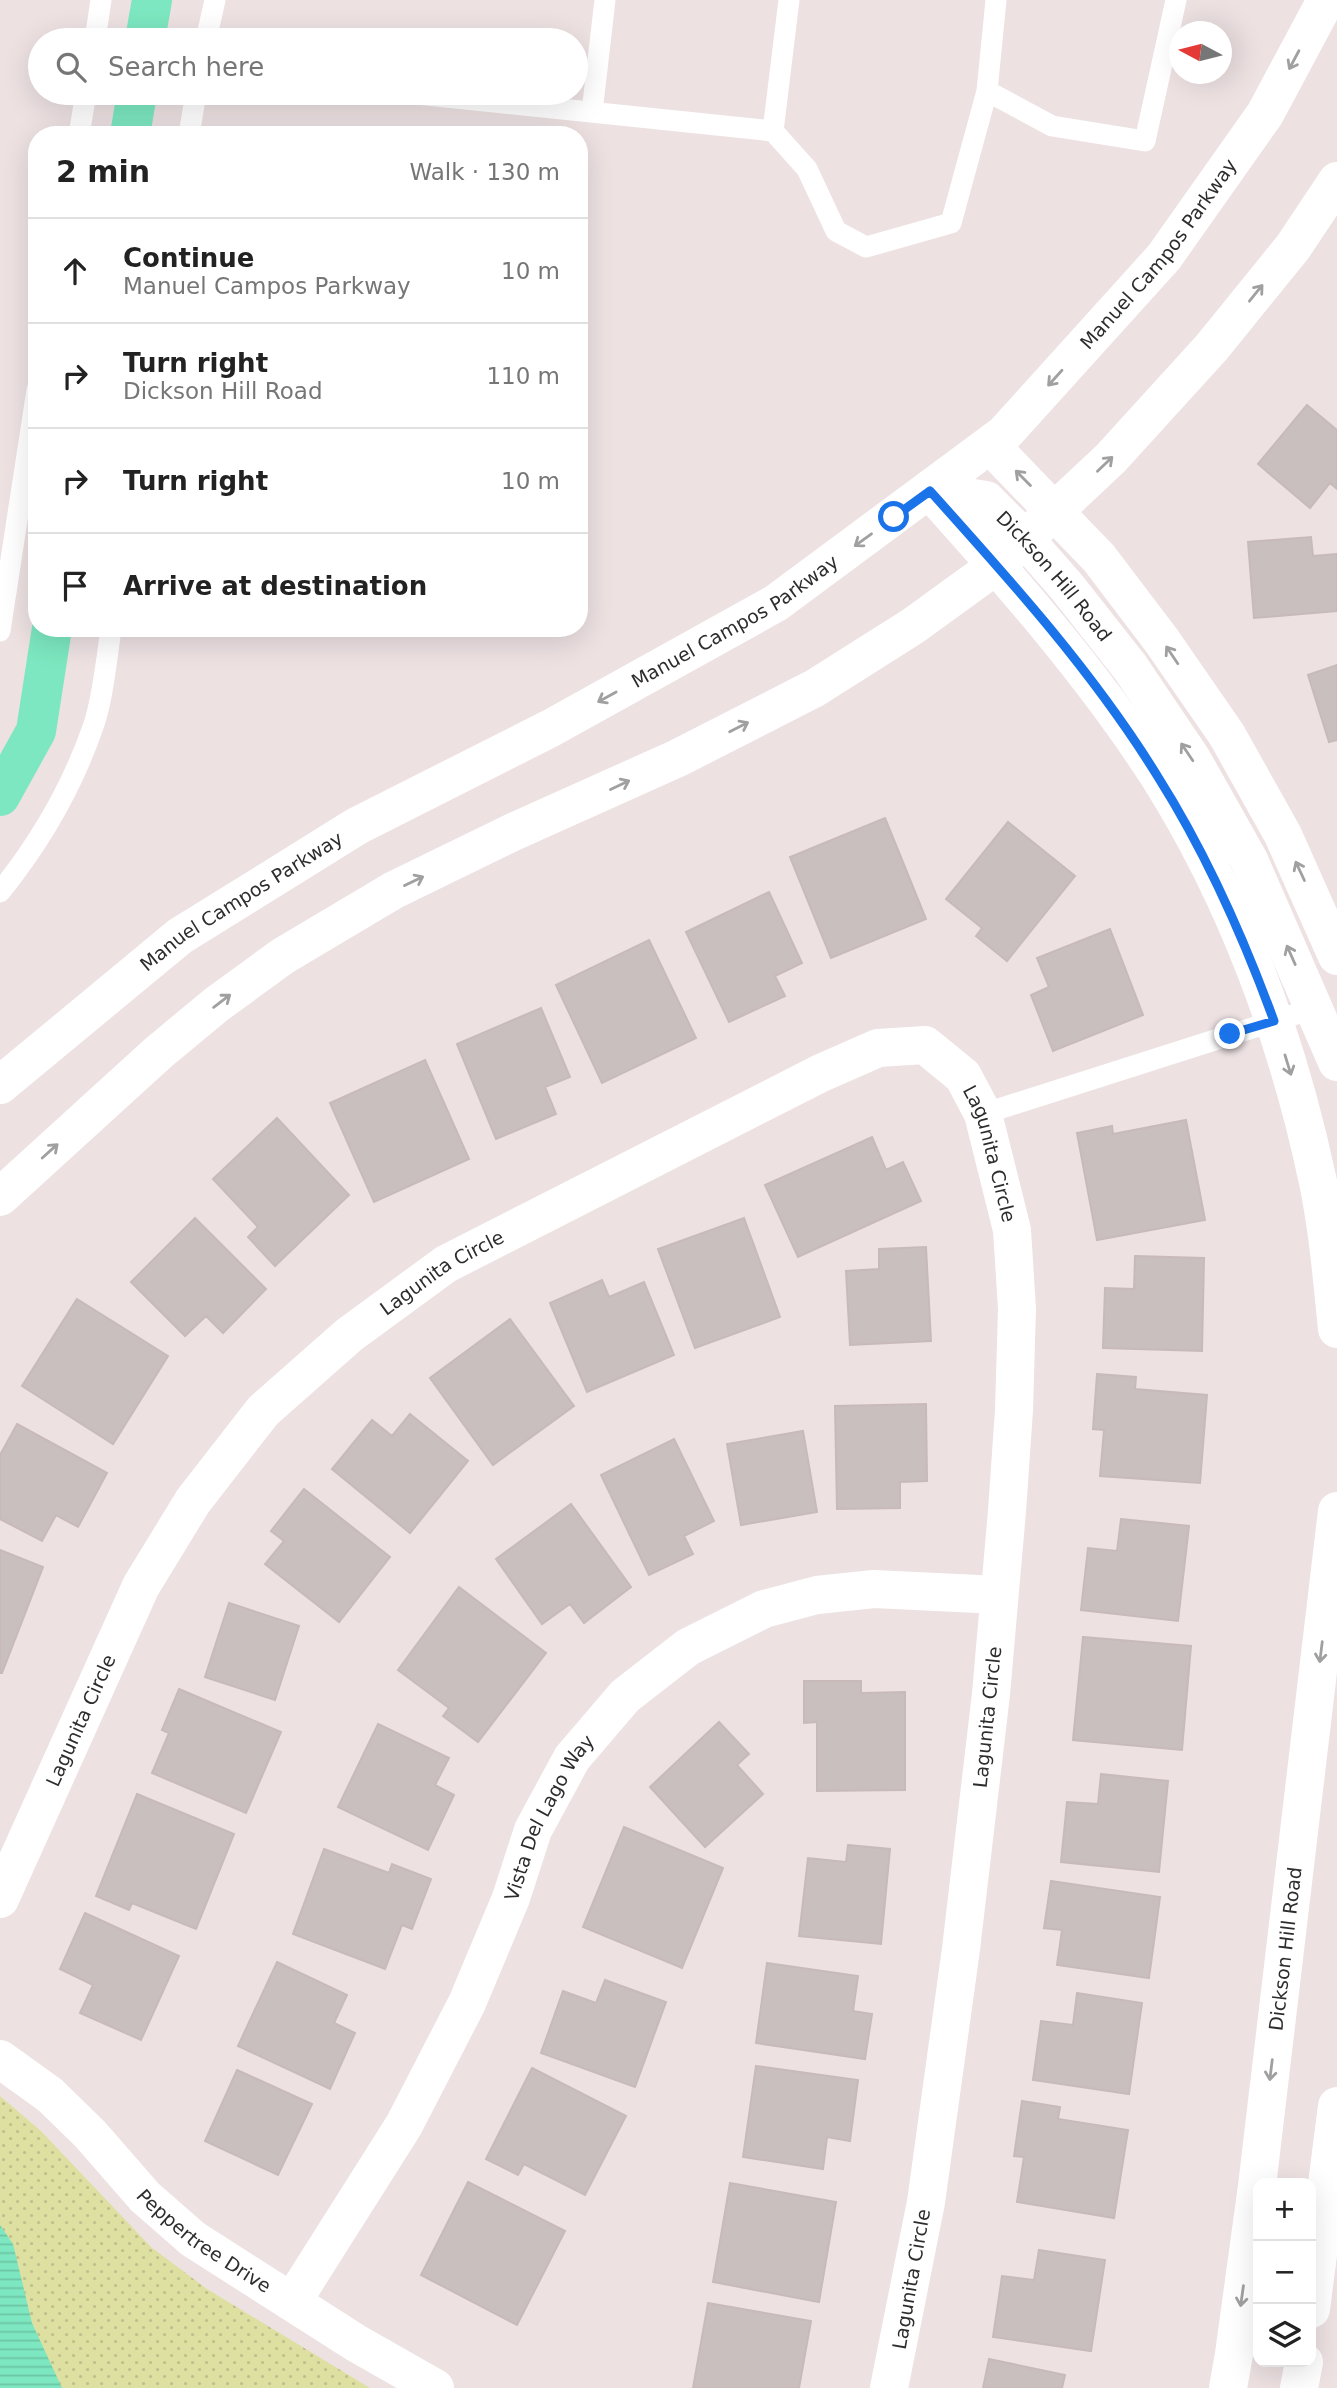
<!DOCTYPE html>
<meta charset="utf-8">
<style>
:root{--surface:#fff;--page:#f2f2f2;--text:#222;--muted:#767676;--line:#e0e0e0}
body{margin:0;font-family:"DejaVu Sans",sans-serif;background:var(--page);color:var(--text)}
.controls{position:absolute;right:21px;bottom:21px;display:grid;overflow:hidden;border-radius:14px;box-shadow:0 7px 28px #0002}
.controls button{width:63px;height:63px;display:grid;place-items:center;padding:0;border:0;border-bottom:2px solid var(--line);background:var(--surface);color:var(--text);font:35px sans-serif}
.compass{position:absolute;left:1169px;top:21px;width:63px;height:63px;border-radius:50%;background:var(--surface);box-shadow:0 7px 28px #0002;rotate:277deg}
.stop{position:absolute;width:21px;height:21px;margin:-16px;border:5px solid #1a73e8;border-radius:50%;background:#fff}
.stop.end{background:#1a73e8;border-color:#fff;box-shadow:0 2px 7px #0008}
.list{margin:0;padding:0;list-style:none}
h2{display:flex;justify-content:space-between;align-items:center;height:91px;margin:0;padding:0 28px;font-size:30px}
h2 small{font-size:23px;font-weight:400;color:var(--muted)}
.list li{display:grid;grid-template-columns:46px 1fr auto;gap:21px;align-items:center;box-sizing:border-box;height:105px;padding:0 28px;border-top:2px solid var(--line)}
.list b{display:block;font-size:26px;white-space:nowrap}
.list p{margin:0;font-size:23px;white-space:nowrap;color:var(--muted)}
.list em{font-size:23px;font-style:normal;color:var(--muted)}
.icon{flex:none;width:38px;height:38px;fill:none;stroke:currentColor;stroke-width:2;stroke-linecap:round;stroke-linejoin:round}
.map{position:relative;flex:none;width:1337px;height:2388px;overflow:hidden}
.search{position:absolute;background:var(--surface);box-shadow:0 7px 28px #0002;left:28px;top:28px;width:560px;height:77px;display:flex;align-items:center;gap:18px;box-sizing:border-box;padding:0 24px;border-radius:38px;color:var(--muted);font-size:26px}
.panel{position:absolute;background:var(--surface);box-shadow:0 7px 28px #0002;left:28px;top:126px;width:560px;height:511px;border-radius:28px}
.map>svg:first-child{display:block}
</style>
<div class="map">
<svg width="1337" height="2388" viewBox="0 0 1337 2388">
<defs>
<pattern id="park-dots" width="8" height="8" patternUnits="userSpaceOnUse" patternTransform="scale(1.75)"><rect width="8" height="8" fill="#dee0a2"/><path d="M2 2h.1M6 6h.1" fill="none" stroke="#bfc08c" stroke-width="1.8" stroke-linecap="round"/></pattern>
<pattern id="water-rules" width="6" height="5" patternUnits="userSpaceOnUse" patternTransform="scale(1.75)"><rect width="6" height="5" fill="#7ce7c0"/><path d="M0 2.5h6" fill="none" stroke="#6cc6a5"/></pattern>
</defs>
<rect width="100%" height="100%" fill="#ede1e2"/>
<path fill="url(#park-dots)" d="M0 2096 41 2131 151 2247 207 2289 370 2388H0Z"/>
<path fill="url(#water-rules)" d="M0 2225 13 2244 32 2323 62 2388H0Z"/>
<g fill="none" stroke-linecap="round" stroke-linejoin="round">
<path stroke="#7ce7c0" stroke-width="40" d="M145 40 152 0
M130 135 137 93
M0 796 36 731 52 628"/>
</g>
<path fill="#c9bfbf" stroke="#c9baba" stroke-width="2" d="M1307 405 1337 430V489L1330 483 1310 508 1258 464Z
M1311 537 1313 556 1337 554V611L1254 618 1248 542Z
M1337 665V740L1329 742 1308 675Z
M885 818 926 919 831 958 790 857Z
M1008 822 1075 876 1007 961 976 936 982 928 946 899Z
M769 892 802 963 775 976 785 996 729 1022 686 932Z
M1110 929 1143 1015 1053 1051 1031 995 1049 987 1037 958Z
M649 940 696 1038 602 1083 556 985Z
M541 1008 570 1077 545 1087 556 1114 496 1139 457 1044Z
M425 1060 469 1159 374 1202 330 1103Z
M277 1118 349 1195 275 1266 248 1237 258 1227 213 1179Z
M1186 1120 1205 1220 1097 1240 1077 1133 1112 1126 1113 1134Z
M872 1137 886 1170 903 1162 921 1201 798 1257 765 1185Z
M195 1218 266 1289 223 1333 206 1316 185 1336 131 1282Z
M744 1218 780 1317 695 1348 658 1249Z
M926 1247 931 1341 850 1345 846 1271 879 1269V1249Z
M1135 1256 1204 1258 1202 1351 1103 1348 1105 1288 1134 1289Z
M602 1280 609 1297 644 1282 674 1355 587 1392 550 1303Z
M77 1299 168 1356 113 1444 22 1386Z
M510 1319 574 1406 493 1465 430 1378Z
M1097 1374 1136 1377 1135 1389 1207 1395 1200 1483 1100 1476 1104 1430 1093 1429Z
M926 1404 927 1481 900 1482V1508L837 1509 835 1406Z
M410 1414 468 1461 410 1533 332 1469 372 1420 392 1436Z
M17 1424 107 1473 78 1527 56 1515 42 1541 0 1519V1455Z
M803 1431 817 1512 741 1525 727 1444Z
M674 1439 714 1521 684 1536 693 1554 649 1575 601 1475Z
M304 1489 390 1557 339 1622 265 1564 284 1541 271 1531Z
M571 1504 631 1587 584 1623 570 1604 542 1624 496 1559Z
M1121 1519 1189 1526 1178 1621 1081 1610 1088 1548 1117 1551Z
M0 1550 43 1567 2 1673H0Z
M459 1587 546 1653 478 1742 443 1716 449 1708 398 1670Z
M229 1603 299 1626 275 1700 205 1677Z
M1083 1637 1191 1646 1182 1750 1073 1740Z
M804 1681H861V1693L905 1692V1790L817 1791V1722L804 1723Z
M179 1689 281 1732 246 1813 152 1773 169 1733 162 1730Z
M719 1722 749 1754 737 1765 763 1794 705 1847 650 1787Z
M378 1724 449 1758 435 1785 454 1795 428 1850 338 1807Z
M1101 1774 1168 1781 1159 1872 1061 1862 1067 1802 1098 1804Z
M137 1794 234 1834 196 1929 132 1903 129 1910 96 1896Z
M624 1827 723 1868 682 1968 583 1927Z
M848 1845 890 1849 881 1944 799 1936 808 1858 846 1862Z
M324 1849 389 1873 392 1864 431 1879 412 1929 402 1925 385 1969 293 1934Z
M1051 1881 1160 1897 1149 1978 1057 1965 1062 1930 1044 1928Z
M85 1913 179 1956 141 2040 80 2013 93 1985 60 1969Z
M277 1962 347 1995 334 2023 355 2033 330 2089 238 2046Z
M767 1963 858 1976 853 2011 872 2014 865 2059 756 2043Z
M605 1980 666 2002 635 2087 541 2053 563 1991 596 2003Z
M1077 1993 1142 2003 1129 2094 1033 2080 1041 2021 1073 2025Z
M756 2066 858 2080 850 2141 827 2137 823 2169 743 2157Z
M532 2068 626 2116 585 2195 524 2164 518 2175 486 2159Z
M237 2070 312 2104 278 2175 205 2141Z
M1022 2101 1060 2107 1058 2119 1128 2130 1114 2218 1017 2202 1024 2157 1014 2156Z
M468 2182 565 2231 517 2325 421 2275Z
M730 2183 836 2202 819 2302 713 2282Z
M1039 2250 1105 2260 1091 2351 993 2337 1002 2276 1034 2280Z
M708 2303 811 2321 799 2388H693Z
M989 2359 1065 2375 1062 2388H983Z"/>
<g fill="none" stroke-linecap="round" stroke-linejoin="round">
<path stroke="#fff" stroke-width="21" d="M95 40 101 0
M206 40 215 0
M987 91 1052 126 1145 141 1176 0
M407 93 773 131 807 169 836 231 866 247 951 223 987 91 996 0
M592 112 605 0
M773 131 789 0
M79 135 86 93
M189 135 196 93
M0 631 37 390
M0 892C41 841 73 786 94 724 103 697 107 657 111 628
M983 1114 1315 1008"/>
<g stroke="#fff" stroke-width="38">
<path id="s1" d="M0 1899 141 1586 193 1501 263 1411 349 1335 446 1264 821 1073 878 1048 925 1045 963 1076 983 1114 1012 1230 1017 1309 1014 1410 1007 1511 991 1694 961 1949 926 2202 889 2388"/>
<path id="s2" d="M0 2059 50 2095 90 2134 145 2197 193 2239 356 2343 435 2388"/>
<path id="s3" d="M292 2302 404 2125 467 2003 511 1898 533 1830 572 1758 625 1696 688 1647 764 1609 817 1595 874 1589 999 1595"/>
</g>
<g stroke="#fff" stroke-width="38">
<path d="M990 445 1099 558 1162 641 1227 735 1283 835 1337 956"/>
<path d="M930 491C1011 581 1092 673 1158 775 1236 898 1288 1040 1318 1182 1328 1230 1332 1280 1337 1329"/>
<path id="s4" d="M930 491 986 500 1025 539 1067 587 1130 667 1192 759 1249 860 1337 1062"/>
<path d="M1311 2309 1337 2106"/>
<path id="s5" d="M1228 2388 1234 2354 1257 2186 1337 1511"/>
<path d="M1299 2388 1304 2362"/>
</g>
<g stroke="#fff" stroke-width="38">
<path id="s6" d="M0 1085 180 936 357 826 551 728 776 603 1004 434 1164 257 1265 114 1326 0"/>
<path d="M0 1197 158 1053 217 1004 283 956 394 890 511 833 678 758 815 688 913 626 997 565 1111 458 1212 347 1293 247 1337 181"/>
</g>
</g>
<defs><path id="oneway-shaft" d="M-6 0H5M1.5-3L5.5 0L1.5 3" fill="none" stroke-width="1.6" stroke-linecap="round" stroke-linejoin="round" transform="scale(1.75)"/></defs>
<g stroke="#a0a0a0">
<use href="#oneway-shaft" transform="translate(1294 60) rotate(118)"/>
<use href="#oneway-shaft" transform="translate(1256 293) rotate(-51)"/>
<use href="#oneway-shaft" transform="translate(1055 378) rotate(132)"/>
<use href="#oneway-shaft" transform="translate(1105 464) rotate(-44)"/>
<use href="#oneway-shaft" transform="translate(1023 478) rotate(-135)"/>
<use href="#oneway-shaft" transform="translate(863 540) rotate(144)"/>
<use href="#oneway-shaft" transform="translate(1172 655) rotate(-124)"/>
<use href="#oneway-shaft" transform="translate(607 697) rotate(151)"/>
<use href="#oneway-shaft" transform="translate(739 727) rotate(-27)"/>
<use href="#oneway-shaft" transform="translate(1187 752) rotate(-124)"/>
<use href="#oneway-shaft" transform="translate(620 785) rotate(-25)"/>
<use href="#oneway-shaft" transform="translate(1300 871) rotate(-115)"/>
<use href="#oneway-shaft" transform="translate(414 881) rotate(-26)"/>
<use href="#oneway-shaft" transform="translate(1291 955) rotate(-114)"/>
<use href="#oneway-shaft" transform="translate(222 1001) rotate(-37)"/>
<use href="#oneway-shaft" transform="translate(1288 1065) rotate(73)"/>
<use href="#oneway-shaft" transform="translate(50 1151) rotate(-42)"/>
<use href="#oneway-shaft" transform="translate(1321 1652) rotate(97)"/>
<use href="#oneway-shaft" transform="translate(1271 2070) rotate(97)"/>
<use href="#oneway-shaft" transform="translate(1242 2296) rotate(98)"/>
</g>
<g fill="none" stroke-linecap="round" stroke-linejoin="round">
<path stroke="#1a73e8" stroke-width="9" d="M894 517 930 491C1011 581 1094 673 1158 777 1206 853 1243 936 1274 1021L1230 1034"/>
</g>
<g text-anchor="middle" stroke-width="6" stroke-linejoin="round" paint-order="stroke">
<g font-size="19" fill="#2d2d2d" stroke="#fff">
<text dy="7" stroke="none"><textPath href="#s6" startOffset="1438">Manuel Campos Parkway</textPath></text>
<text dy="7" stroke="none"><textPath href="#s4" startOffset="159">Dickson Hill Road</textPath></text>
<text dy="7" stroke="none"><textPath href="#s6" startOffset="872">Manuel Campos Parkway</textPath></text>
<text dy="7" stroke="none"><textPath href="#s6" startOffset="304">Manuel Campos Parkway</textPath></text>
<text dy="7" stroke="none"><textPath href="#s1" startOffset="1454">Lagunita Circle</textPath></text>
<text dy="7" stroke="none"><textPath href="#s1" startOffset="784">Lagunita Circle</textPath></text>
<text transform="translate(987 1717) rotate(-84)" y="7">Lagunita Circle</text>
<text dy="7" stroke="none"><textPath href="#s1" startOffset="196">Lagunita Circle</textPath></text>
<text dy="7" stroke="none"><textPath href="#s3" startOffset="550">Vista Del Lago Way</textPath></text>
<text dy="7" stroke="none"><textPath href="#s5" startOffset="443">Dickson Hill Road</textPath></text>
<text dy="7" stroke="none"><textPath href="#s2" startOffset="275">Peppertree Drive</textPath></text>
<text transform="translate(911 2279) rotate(-80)" y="7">Lagunita Circle</text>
</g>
</g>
</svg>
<div class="controls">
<button>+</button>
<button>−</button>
<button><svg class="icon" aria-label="layers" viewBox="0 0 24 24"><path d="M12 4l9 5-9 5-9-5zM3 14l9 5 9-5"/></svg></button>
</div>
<svg class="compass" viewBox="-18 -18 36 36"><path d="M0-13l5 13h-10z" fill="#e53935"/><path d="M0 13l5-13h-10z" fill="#767676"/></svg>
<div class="stop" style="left:894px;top:517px"></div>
<div class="stop end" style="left:1230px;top:1034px"></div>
<div class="search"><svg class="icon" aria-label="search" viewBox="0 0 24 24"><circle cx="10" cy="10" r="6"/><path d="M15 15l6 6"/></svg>Search here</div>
<section class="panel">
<h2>2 min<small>Walk · 130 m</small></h2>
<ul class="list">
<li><svg class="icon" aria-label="ahead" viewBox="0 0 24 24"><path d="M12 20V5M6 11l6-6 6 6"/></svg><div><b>Continue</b><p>Manuel Campos Parkway</p></div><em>10 m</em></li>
<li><svg class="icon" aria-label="right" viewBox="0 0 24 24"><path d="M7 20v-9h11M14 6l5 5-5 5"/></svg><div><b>Turn right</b><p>Dickson Hill Road</p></div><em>110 m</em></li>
<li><svg class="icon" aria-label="right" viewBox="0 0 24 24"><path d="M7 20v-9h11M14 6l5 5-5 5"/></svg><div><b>Turn right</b></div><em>10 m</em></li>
<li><svg class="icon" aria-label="arrive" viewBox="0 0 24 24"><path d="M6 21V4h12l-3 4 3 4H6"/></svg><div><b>Arrive at destination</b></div></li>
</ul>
</section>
</div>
